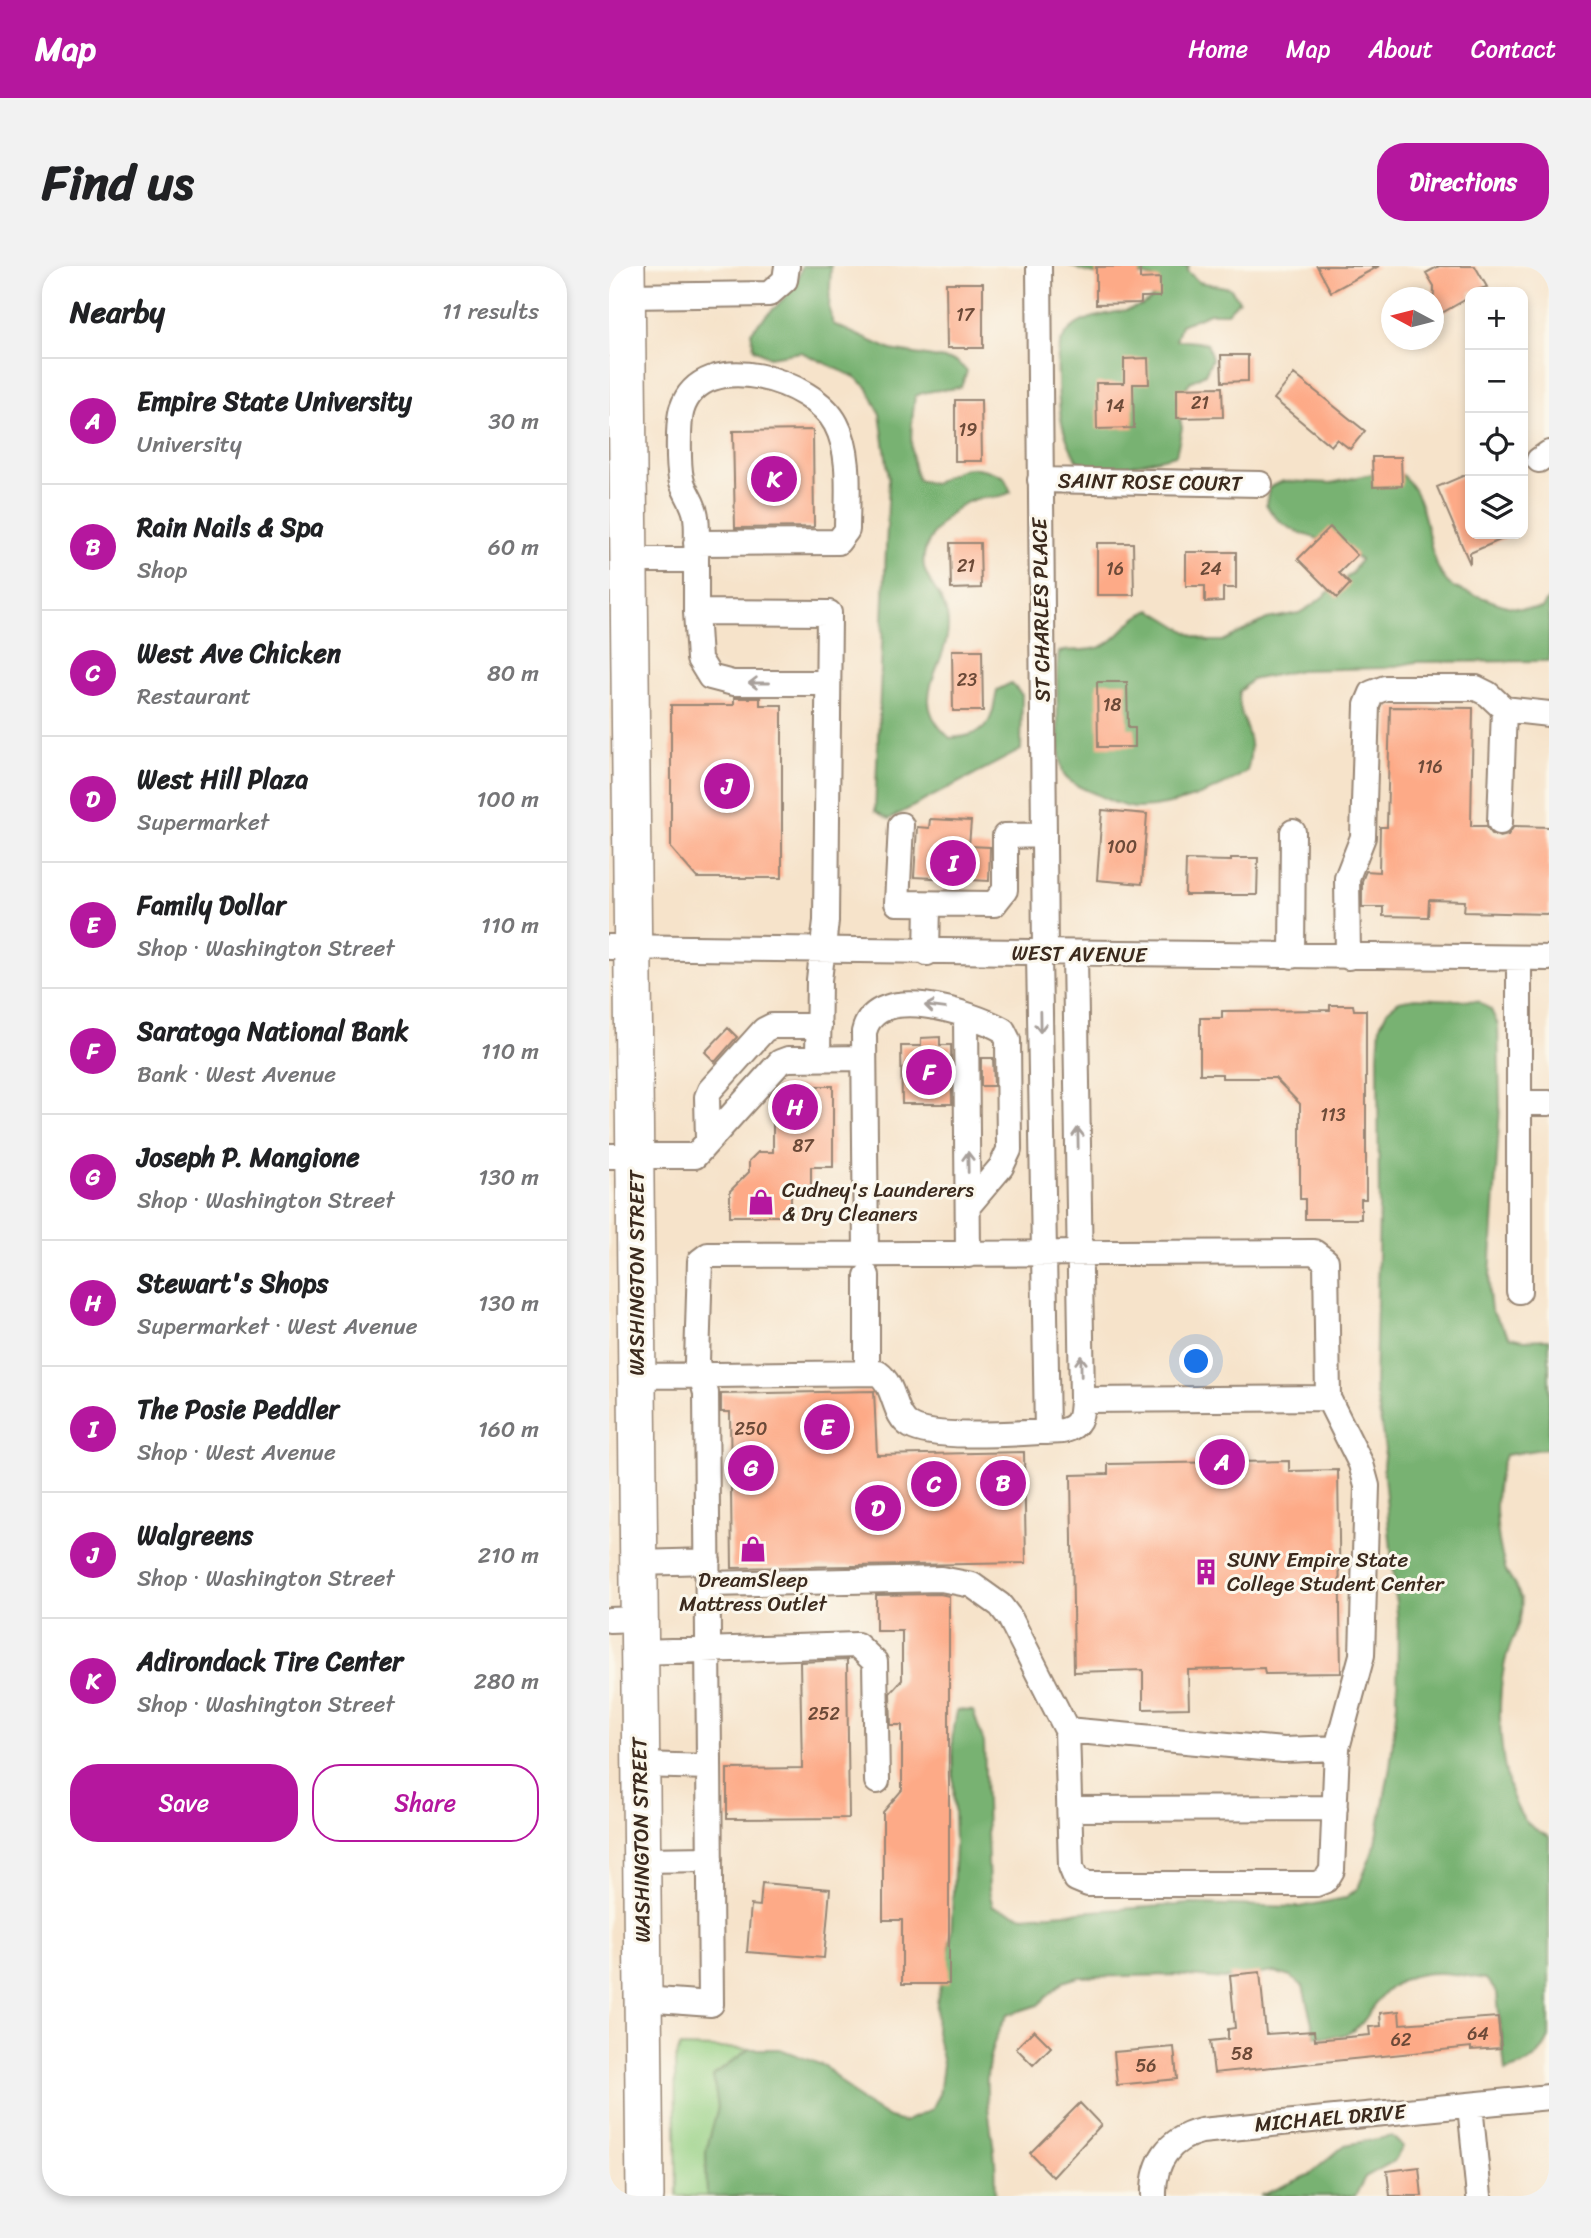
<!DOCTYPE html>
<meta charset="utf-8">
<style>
:root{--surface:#fff;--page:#f2f2f2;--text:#202124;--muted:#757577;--line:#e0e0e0;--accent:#b5179e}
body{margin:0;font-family:Sriracha,sans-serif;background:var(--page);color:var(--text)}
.controls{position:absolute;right:21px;top:21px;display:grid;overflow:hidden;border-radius:14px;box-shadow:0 4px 10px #0003}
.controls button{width:63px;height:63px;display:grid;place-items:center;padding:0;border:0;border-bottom:2px solid var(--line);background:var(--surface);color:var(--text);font:35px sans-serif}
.compass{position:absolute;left:772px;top:21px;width:63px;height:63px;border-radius:50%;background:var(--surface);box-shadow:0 4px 10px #0003;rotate:277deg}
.you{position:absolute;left:588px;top:1096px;width:24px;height:24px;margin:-18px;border:5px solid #fff;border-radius:50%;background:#1a73e8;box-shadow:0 0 0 10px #1a73e833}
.badge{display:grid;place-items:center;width:46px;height:46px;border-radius:50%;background:var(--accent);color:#fff;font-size:23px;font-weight:700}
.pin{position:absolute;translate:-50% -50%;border:4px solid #fff;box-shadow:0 2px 7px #0006}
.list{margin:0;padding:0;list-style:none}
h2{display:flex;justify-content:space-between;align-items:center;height:91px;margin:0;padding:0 28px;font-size:30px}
h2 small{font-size:23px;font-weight:400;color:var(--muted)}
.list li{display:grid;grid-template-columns:46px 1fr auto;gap:21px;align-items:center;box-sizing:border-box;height:126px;padding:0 28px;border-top:2px solid var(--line)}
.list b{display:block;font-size:26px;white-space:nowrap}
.list p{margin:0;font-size:23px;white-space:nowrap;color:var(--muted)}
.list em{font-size:23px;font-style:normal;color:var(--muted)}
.actions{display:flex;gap:14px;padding:21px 28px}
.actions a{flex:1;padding:16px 0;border:2px solid var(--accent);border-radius:28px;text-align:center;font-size:24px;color:var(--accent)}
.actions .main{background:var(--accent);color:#fff}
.icon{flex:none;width:38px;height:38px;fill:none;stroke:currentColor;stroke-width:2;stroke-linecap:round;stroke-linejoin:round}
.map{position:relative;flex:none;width:940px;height:1930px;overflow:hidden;border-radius:28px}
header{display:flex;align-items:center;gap:42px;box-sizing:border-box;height:98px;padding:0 35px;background:var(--accent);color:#fff}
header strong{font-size:33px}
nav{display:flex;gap:38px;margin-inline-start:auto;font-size:24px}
.intro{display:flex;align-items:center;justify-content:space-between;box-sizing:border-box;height:168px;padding:0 42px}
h1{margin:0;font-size:49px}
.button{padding:18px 32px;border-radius:28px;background:var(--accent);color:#fff;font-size:24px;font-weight:700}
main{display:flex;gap:42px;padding:0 42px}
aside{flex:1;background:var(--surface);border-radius:28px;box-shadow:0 4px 10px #0003}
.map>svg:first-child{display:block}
</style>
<header>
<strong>Map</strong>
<nav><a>Home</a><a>Map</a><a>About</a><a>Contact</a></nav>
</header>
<div class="intro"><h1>Find us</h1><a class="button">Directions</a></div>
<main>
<aside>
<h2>Nearby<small>11 results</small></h2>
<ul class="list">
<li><span class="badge">A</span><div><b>Empire State University</b><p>University</p></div><em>30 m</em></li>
<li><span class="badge">B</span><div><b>Rain Nails &amp; Spa</b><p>Shop</p></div><em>60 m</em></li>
<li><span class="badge">C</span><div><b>West Ave Chicken</b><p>Restaurant</p></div><em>80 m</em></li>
<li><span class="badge">D</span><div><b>West Hill Plaza</b><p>Supermarket</p></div><em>100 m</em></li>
<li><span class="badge">E</span><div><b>Family Dollar</b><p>Shop · Washington Street</p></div><em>110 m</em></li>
<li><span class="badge">F</span><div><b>Saratoga National Bank</b><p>Bank · West Avenue</p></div><em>110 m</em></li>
<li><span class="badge">G</span><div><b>Joseph P. Mangione</b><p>Shop · Washington Street</p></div><em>130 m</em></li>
<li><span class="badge">H</span><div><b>Stewart's Shops</b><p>Supermarket · West Avenue</p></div><em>130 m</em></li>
<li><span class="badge">I</span><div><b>The Posie Peddler</b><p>Shop · West Avenue</p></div><em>160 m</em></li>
<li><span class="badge">J</span><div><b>Walgreens</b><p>Shop · Washington Street</p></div><em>210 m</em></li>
<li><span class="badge">K</span><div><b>Adirondack Tire Center</b><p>Shop · Washington Street</p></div><em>280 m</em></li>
</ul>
<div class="actions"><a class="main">Save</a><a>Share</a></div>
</aside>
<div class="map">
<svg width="940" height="1930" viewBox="0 0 940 1930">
<rect width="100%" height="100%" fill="#fbf7ec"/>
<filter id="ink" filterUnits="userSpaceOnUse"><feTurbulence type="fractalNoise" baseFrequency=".0143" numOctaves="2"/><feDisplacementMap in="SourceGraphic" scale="14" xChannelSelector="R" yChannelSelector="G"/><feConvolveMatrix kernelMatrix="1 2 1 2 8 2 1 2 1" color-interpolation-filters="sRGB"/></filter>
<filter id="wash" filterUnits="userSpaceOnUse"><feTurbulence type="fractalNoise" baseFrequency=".00686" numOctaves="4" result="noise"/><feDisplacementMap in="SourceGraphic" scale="28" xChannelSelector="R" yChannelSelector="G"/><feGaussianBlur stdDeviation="1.57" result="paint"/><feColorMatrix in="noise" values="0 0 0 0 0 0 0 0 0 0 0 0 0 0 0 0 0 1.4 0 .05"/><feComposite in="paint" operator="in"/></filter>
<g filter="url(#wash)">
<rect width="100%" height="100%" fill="#f6e3ca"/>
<path fill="#96d084" stroke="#687d51" stroke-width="2" d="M71 1781 140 1783 104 1810 109 1841 97 1886 98 1930H68L66 1796Z"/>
<path fill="#78b272" stroke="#5a6e48" stroke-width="2" d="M193 0H222L220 42 224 58 282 84 347 95 358 105 352 121C336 125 321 123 306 130 302 159 299 186 309 214L325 218C352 200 364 196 395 211L402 226C390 232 385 231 372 232 351 234 329 258 320 275 302 309 333 321 338 349 347 396 291 429 341 472 380 469 382 458 388 424L402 417 413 429 412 484 280 553 266 545 280 212 271 148 258 121 246 111 192 86 160 91 145 83 142 66C160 43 186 31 193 0Z
M463 0H580L578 5 590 16 621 22 630 34 618 47H601L572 59 567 74 598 77 603 93 596 108 581 116 572 129 569 145 573 162 567 189 498 205 468 195C452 165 450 150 449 117 449 108 448 98 449 89 456 36 524 56 545 30 548 26 549 19 550 15 522 0 492 18 463 0Z
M785 203C828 230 811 290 840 318 848 325 865 328 875 332 895 340 911 345 933 342L940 332V395L807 396 776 402 691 404 642 414 630 426C629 459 649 466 638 505 612 524 560 543 527 542 511 541 496 532 482 526 473 522 460 517 455 509 448 499 447 401 450 386 464 382 480 387 494 380 513 371 519 351 543 344L585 370 599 375H614L658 353 690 347 705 338 743 307 751 294C722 267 677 276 657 238L660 222 674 215 722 217Z
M806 732 869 735 882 744 889 759 891 840 880 1027 882 1044 901 1071 915 1074 940 1073V1182L896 1189C882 1225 886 1268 897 1305 901 1314 910 1323 912 1333 916 1356 898 1379 895 1401 887 1443 890 1515 914 1552 920 1561 931 1566 940 1571V1771C931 1793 918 1800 896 1805L888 1727 877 1713C850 1709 823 1702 796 1713 751 1733 767 1777 706 1770L694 1720 681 1711 665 1706 616 1713 566 1709 470 1711 454 1716 429 1739 398 1749C357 1818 392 1861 386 1930H98L97 1886 109 1841 104 1810 140 1783H171L216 1800 252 1835 280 1852 295 1856 322 1844 330 1830 334 1798 327 1766 328 1734 342 1672 346 1579 343 1474 348 1444 364 1445 375 1477 380 1625 384 1641 415 1650 581 1638 691 1641 736 1632 749 1622 767 1577 781 1501 788 1437 789 1358 774 1199 776 1183 766 1121 770 943 769 789 771 759 779 744 790 735Z
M783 1870 794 1881 785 1895 756 1911 746 1930H651L700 1909 736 1879Z"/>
<g id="blocks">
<path fill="#fdaa87" d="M531 0V13L551 12V31H532V37L487 38V1Z
M708 0H770L722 26Z
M830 0H866L878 21 861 26V31L824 52 825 20 817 7Z
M337 17H374V82H338Z
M612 89H639V115L613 116Z
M539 92 540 118H524L525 162 488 163 487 117H515V93Z
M685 108 756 165 741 183 728 173 722 180 665 133Z
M613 121 614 151 568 152V122Z
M346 134H372L373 195H346Z
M204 164 205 261 126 262 124 165Z
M763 191H792L793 220 764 221Z
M856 209 861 221V268H905L861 287V298L828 221Z
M721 261 748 289 730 307 741 318 728 332 689 293Z
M341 277H371L372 322 342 323Z
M488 277H524L525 329H488Z
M577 286H627V322H614V335L596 336V320H577Z
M343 384H373L374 445H344Z
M488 416H518L519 462H526V481H489Z
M125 432H151V439H173V612H88L62 582V439H125Z
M781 441 864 442 862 560H877L883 568 891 571 899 569 905 560 940 561V648L855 646 856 635 820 634 819 651 774 650V641H753V615L757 605 770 606 771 561H778Z
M493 544 538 548 533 618 488 614Z
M321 553 362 555 360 580 381 581 380 615 305 611 308 561 320 562Z
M622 592H649L648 629H576L577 594 622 595Z
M721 739H744L745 744H757V933H752V953H696V933H691V838L666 812H613V808H591V752H613V745L721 744Z
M119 762 128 771 106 796 96 786Z
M331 771V779H342L343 838H293L292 780H312V772Z
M372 792H384L385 820H372Z
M169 820H224V901H202V923H182V950H121V925L140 906V895L149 886H164V826Z
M265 1125 268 1189 415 1186 417 1297 123 1302 121 1146H112V1128Z
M680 1195V1205L729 1204 732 1407 656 1408 655 1402 579 1404 580 1442 534 1443V1404L465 1406 462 1209 499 1208V1198Z
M331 1328 340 1330V1718H293V1654H274V1546L293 1524V1459H282L281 1427 293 1414V1365H267V1329Z
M238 1394 240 1552 118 1553V1503L193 1502 191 1396Z
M153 1617 221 1623 215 1692 138 1686 142 1639 151 1640Z
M651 1706 657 1768 705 1765 706 1774 761 1769 760 1761 772 1760 771 1747 790 1745 791 1758 889 1751 892 1782 862 1784V1781L605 1807 601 1775 619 1773V1763L626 1762 621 1709Z
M425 1764 442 1781 424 1799 407 1782Z
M565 1781 568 1813 508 1819 505 1786Z
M471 1837 492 1859 444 1911 421 1887Z
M810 1901 813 1930H781L778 1905Z"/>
</g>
</g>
<g filter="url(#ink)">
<use href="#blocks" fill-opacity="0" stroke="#988674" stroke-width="2"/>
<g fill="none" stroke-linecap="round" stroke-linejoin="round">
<g stroke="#988674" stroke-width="28">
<path id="minor" d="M430 0 436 688
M17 30 160 28 176 14 178 0
M930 194 940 187
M431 214 651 218
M20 294H87V346L220 347 217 655 210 714 209 792
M87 294C87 280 89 265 87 251 86 237 74 225 72 212 69 198 69 155 73 143 94 79 205 115 227 158 243 188 238 231 238 264L229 276 87 277
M87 346 90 393 101 411 124 417H218
M891 556 895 443
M292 559 288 637 385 638 396 624V570L435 569
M0 681 940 692
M318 687 319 638
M430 688 438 1166
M683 690 684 566
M739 691 738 612 754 571 758 439 763 427 776 422H867L879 428 895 443 940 448
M910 692V1025
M357 749 359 989
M910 837H940
M99 874 98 831 101 824 155 764 163 760H210
M0 890H86L171 796 179 793 254 792
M257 990 255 766C267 715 363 747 394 764L399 774 400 884 392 901 359 940
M258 1107V1010
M29 1110 269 1107C288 1121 283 1149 302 1160 327 1175 422 1166 454 1165 472 1160 472 1151 473 1134L466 689
M30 1297 99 1295
M99 1318 332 1313 363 1319 391 1339 401 1352 458 1464 462 1601 467 1613 479 1618H707L717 1614 723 1604 728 1482 753 1389 758 1220 752 1198 719 1132
M0 1354 30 1353
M31 1386 248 1379 266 1396 268 1515
M458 1464 674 1484 728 1482
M32 1499 100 1501
M462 1543 726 1542
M32 1594 101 1593
M34 1733 102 1738 97 1127 88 1096 91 995 99 989 705 986 717 995 719 1132 473 1134
M861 1839 870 1930
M545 1930C544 1897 559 1873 592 1865L940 1831"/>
</g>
<g stroke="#988674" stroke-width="40">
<path id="highway" d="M17 0 36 1930"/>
</g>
<use href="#minor" stroke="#fff" stroke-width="24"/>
<use href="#highway" stroke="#fff" stroke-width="37"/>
</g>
<defs><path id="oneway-shaft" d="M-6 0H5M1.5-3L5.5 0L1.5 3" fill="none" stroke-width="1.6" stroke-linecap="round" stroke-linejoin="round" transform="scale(1.75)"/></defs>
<g stroke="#a79f9a">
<use href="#oneway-shaft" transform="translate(150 417) rotate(-180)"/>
<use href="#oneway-shaft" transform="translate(326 741) rotate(-173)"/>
<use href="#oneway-shaft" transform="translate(431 756) rotate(89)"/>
<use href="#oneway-shaft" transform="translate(469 872) rotate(-91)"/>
<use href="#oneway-shaft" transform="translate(359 896) rotate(-91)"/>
<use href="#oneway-shaft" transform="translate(472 1100) rotate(-91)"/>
</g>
</g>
<defs>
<g id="shop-bare" transform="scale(2.1)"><path d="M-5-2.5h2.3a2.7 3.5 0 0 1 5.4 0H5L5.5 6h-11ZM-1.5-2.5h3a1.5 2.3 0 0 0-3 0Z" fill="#b5179e" stroke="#fbf7ec" stroke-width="2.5" paint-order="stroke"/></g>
<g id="building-bare" transform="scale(2.1)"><path d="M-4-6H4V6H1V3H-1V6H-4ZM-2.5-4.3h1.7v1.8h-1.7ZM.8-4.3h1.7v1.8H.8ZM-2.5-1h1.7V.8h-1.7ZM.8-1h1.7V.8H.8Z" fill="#b5179e" stroke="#fbf7ec" stroke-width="2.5" paint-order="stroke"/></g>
</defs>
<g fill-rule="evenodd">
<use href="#shop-bare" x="152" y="936"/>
<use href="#shop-bare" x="144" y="1283"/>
<use href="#building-bare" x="597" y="1306"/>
</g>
<g text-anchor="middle" stroke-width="6" stroke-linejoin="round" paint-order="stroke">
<g font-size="18" fill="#6c4a38">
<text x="356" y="55">17</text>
<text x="591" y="143">21</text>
<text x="506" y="146">14</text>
<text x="359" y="170">19</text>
<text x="357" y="306">21</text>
<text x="506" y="309">16</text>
<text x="602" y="309">24</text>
<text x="358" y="420">23</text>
<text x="503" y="445">18</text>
<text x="821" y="507">116</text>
<text x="513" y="587">100</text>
<text x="724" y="855">113</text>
<text x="194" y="886">87</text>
<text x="142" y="1169">250</text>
<text x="215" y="1454">252</text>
<text x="869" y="1774">64</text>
<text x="792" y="1780">62</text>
<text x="633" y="1794">58</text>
<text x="537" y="1806">56</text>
</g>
<g font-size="21" fill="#3b2a1e" stroke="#fbf7ec">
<text transform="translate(541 216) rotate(1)" y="7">SAINT ROSE COURT</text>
<text transform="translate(432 344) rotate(-91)" y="7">ST CHARLES PLACE</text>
<text transform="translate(470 688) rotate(1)" y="7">WEST AVENUE</text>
<text transform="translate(28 1007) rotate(-90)" y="7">WASHINGTON STREET</text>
<text transform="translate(32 1574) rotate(-91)" y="7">WASHINGTON STREET</text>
<text transform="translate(721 1852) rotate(-5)" y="7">MICHAEL DRIVE</text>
</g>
<g font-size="21" fill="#3b2a1e" stroke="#fbf7ec" text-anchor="start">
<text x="173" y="931">Cudney's Launderers<tspan x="173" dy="24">&amp; Dry Cleaners</tspan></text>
<text x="618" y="1301">SUNY Empire State<tspan x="618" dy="24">College Student Center</tspan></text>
<text x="144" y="1321" text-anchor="middle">DreamSleep<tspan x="144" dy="24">Mattress Outlet</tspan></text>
</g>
</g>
</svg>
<div class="controls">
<button>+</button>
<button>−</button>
<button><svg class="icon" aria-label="locate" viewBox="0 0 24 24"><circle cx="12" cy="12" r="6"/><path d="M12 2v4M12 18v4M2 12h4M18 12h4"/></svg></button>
<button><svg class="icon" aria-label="layers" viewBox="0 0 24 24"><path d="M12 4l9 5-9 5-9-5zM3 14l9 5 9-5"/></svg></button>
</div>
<svg class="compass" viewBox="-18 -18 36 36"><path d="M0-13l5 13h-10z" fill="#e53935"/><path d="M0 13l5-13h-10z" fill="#757577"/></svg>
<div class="you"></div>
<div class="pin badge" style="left:613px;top:1196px">A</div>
<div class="pin badge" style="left:394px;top:1217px">B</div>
<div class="pin badge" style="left:325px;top:1218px">C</div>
<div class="pin badge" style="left:269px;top:1242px">D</div>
<div class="pin badge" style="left:218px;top:1161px">E</div>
<div class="pin badge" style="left:320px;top:806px">F</div>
<div class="pin badge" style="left:142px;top:1202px">G</div>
<div class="pin badge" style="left:186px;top:841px">H</div>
<div class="pin badge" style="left:344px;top:597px">I</div>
<div class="pin badge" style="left:118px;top:520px">J</div>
<div class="pin badge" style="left:165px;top:213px">K</div>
</div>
</main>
